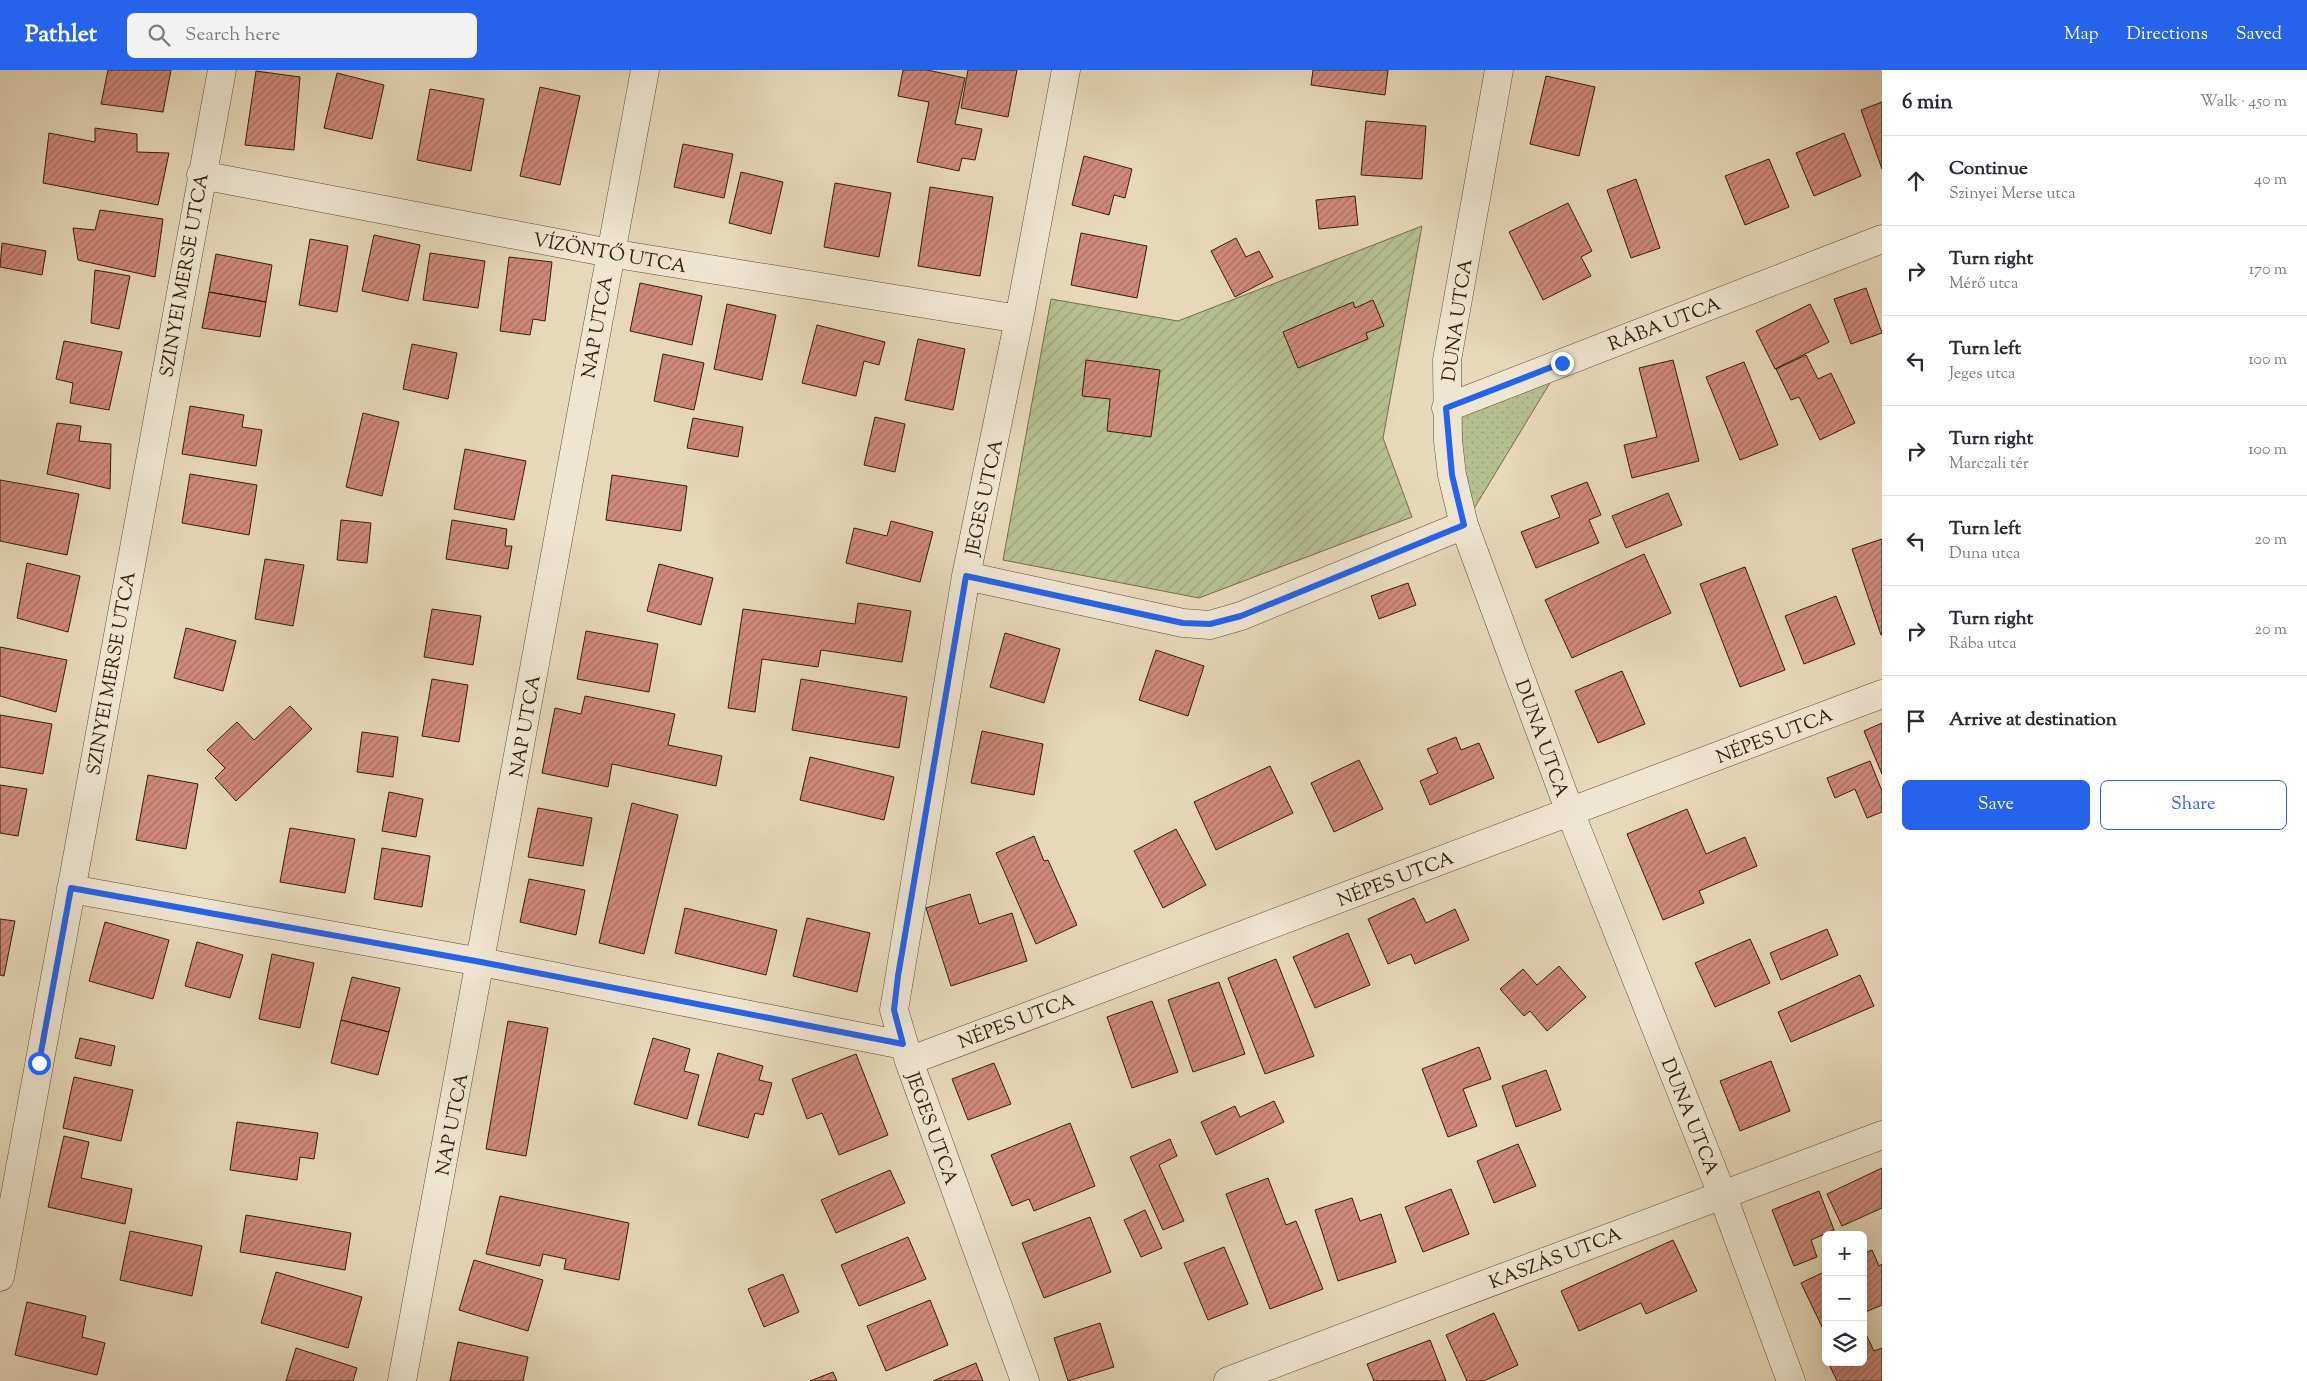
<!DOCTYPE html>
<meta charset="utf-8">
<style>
:root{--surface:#fff;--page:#f2f2f3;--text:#2b2b33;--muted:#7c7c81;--line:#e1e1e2;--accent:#2563eb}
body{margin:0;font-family:"Sorts Mill Goudy",serif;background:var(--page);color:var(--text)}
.controls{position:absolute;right:15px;bottom:15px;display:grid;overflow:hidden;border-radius:8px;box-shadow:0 5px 20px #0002}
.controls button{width:45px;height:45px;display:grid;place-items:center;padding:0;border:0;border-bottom:1px solid var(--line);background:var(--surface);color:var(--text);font:25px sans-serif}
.stop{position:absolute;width:15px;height:15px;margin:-11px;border:4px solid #2563eb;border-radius:50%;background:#fff}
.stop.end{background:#2563eb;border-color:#fff;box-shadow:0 1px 5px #0008}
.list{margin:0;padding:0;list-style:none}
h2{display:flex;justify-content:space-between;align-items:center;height:65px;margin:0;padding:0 20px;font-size:21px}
h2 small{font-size:16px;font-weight:400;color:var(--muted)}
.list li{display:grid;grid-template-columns:32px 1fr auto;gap:15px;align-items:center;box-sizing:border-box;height:90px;padding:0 20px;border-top:1px solid var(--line)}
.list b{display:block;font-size:19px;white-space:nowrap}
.list p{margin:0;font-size:16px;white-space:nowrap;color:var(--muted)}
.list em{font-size:16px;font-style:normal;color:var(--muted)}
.actions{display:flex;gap:10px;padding:15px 20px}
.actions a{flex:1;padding:11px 0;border:1px solid var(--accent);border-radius:8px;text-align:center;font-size:18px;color:var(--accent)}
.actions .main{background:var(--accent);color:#fff}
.icon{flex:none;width:28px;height:28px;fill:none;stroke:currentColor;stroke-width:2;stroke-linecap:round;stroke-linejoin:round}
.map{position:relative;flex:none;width:1882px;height:1311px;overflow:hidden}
header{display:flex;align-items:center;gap:30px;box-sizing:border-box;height:70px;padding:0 25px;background:var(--accent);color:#fff}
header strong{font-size:24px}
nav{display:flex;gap:28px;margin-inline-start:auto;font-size:18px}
.search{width:350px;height:45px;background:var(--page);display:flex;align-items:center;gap:12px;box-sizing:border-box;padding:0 18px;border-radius:8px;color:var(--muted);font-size:19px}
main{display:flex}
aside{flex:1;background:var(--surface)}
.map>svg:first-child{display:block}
</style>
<header>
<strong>Pathlet</strong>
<div class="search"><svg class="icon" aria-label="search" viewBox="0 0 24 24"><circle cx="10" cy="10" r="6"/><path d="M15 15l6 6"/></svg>Search here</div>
<nav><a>Map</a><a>Directions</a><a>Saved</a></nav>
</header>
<main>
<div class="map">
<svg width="1882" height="1311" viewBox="0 0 1882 1311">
<defs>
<pattern id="grass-dots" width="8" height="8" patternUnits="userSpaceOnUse" patternTransform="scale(1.25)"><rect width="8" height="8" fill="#b5bf90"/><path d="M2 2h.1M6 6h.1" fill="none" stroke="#9ca47b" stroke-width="1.8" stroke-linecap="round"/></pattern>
<pattern id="garden-furrows" width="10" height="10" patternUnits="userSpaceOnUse" patternTransform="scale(1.25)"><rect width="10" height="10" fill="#b5bf90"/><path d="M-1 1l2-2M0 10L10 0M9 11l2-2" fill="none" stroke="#9ca47b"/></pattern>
<pattern id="building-hatch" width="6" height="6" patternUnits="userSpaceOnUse" patternTransform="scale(1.25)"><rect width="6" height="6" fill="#cf897c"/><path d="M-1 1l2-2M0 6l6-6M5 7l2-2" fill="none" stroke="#a96f64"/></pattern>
</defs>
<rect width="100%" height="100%" fill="#e7d8ba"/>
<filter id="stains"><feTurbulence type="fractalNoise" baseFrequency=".004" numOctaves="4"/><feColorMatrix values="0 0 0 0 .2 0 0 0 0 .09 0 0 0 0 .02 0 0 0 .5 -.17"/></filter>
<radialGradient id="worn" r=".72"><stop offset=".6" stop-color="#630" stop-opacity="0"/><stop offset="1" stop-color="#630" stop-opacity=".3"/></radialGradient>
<path fill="url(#grass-dots)" stroke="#766e4c" d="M1562 293 1464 455 1446 338Z"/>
<path fill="url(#garden-furrows)" stroke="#766e4c" d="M1422 156 1383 368 1412 447 1199 528 1003 490 1051 229 1178 251Z"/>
<path fill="url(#building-hatch)" stroke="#361d09" d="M108 0H171L163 42 101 34Z
M903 0H927L965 8 955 54 982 59 975 90 962 88 959 101 917 92 929 32 898 26Z
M968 0H1017L1008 47 961 38Z
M1313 0H1388L1385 25 1311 15Z
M256 1 300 7 294 80 245 75Z
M337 3 384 15 372 69 324 58Z
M1546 6 1595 17 1579 86 1530 74Z
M540 17 580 26 560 115 520 106Z
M430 19 484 29 471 101 417 90Z
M1882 32V99L1861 40Z
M1366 51 1426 56 1422 109 1361 105Z
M95 58 137 64V82L169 83 158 135 43 113 49 63 95 72Z
M1844 63 1861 106 1814 126 1796 83Z
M683 74 733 84 724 128 674 117Z
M1084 86 1132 99 1125 128 1114 125 1109 145 1072 135Z
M1769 89 1789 137 1745 155 1725 106Z
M741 102 783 112 771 164 729 153Z
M1636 109 1660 178 1631 188 1607 120Z
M835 113 891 123 879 187 824 177Z
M930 117 993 127 980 206 918 196Z
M1355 126 1358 155 1319 159 1316 130Z
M1568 133 1592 181 1581 187 1591 206 1543 230 1509 162Z
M100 140 163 149 155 207 78 190 73 158 95 160Z
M1081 163 1147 176 1137 228 1071 215Z
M374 165 420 175 408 231 362 221Z
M1236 168 1246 187 1259 181 1273 207 1235 227 1211 181Z
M310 169 348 176 337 242 299 235Z
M2 173 46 181 42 205 0 197Z
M430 183 485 191 478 238 423 230Z
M216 184 272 195 266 232 209 222Z
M509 187 552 192 545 251 533 249 530 265 500 261Z
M95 200 130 206 119 259 91 253Z
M640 213 702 226 692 275 630 261Z
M1866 218 1882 263 1851 274 1834 229Z
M209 222 266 232 260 267 202 258Z
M1373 230 1384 256 1366 263 1368 269 1298 298 1283 262 1353 232 1355 238Z
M727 234 776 245 762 310 714 299Z
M1810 234 1829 272 1775 299 1756 261Z
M817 255 885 272 879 295 864 291 856 326 802 313Z
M918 269 965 279 953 340 905 330Z
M64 271 122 282 109 340 70 333 73 313 56 309Z
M412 274 457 283 448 329 403 319Z
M663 284 704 293 694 340 654 331Z
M1806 285 1818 309 1831 303 1855 353 1820 370 1799 327 1791 330 1776 299Z
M1086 290 1160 300 1151 367 1107 361 1110 329 1082 326Z
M1673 290 1699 391 1632 408 1624 375 1657 367 1639 298Z
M1744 292 1778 375 1740 390 1706 307Z
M190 336 244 345 242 357 262 360 256 396 182 384Z
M363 343 399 352 382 426 346 417Z
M875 347 905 354 895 402 864 395Z
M693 348 743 357 738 387 687 378Z
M57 353 81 356 79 371 111 374 110 419 47 404Z
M465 379 526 391 514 450 454 439Z
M190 404 257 415 249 465 182 453Z
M612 405 687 416 681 461 606 450Z
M0 410 79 424 67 485 0 471Z
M1587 412 1601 445 1589 450 1599 473 1536 498 1521 462 1560 447 1551 426Z
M1668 423 1682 455 1626 478 1612 446Z
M341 450 371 453 367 493 337 490Z
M452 450 507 459 505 476H512L508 499 446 489Z
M891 451 933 462 920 512 846 493 854 458 887 466Z
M1882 469V565H1881L1852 479Z
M1644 484 1671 543 1572 588 1545 530Z
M265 489 304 495 293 556 255 549Z
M27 493 80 506 68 562 17 548Z
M659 494 713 508 701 555 647 541Z
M1745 497 1785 600 1740 617 1700 514Z
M1408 513 1416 535 1379 549 1371 526Z
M1836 526 1855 574 1804 594 1785 546Z
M858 533 911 541 902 592 821 580 818 597 762 589 755 642 728 638 743 539 855 554Z
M432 539 481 546 473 595 424 587Z
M186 558 236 571 223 621 174 608Z
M586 561 658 574 649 622 577 609Z
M1005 563 1060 579 1044 633 990 617Z
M0 577 67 590 56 642 0 626Z
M1156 580 1204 596 1188 646 1139 630Z
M1622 601 1645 654 1598 673 1575 621Z
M432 609 468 615 459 672 422 666Z
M801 609 907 627 899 678 792 660Z
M585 626 675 644 668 675 722 686 716 716 612 694 608 717 542 703 555 638 581 644Z
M290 636 312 659 236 731 215 708 225 698 207 680 237 652 254 670Z
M0 645 52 654 43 704 0 697Z
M1882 653V704L1864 661Z
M982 661 1043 674 1034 725 971 713Z
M362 662 398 667 393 707 357 702Z
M1456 667 1461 680 1479 673 1494 708 1430 735 1420 711 1438 703 1427 679Z
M810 687 894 707 884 750 800 730Z
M1359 690 1383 739 1334 762 1311 713Z
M1870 691 1882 721V742L1867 748 1855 719 1835 728 1827 708Z
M1270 696 1293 743 1216 780 1194 732Z
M148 705 198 714 186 779 136 770Z
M0 715 27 719 18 766 0 763Z
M389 722 423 729 416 767 382 761Z
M632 733 678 745 644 884 599 873Z
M538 738 592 748 583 796 528 787Z
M1687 739 1706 784 1745 767 1757 796 1699 821 1704 833 1663 850 1627 764Z
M290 758 355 769 345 823 280 812Z
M1176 759 1206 815 1163 838 1134 781Z
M1034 766 1044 791 1048 790 1077 855 1036 874 996 783Z
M382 778 430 786 422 837 374 829Z
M529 809 585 820 576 865 520 852Z
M970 824 979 854 1012 843 1027 891 951 916 926 838Z
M1414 828 1426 853 1455 839 1469 870 1415 894 1411 884 1388 894 1368 849Z
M685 838 777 860 766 905 675 883Z
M807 848 870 863 857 922 793 906Z
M0 849 15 851 4 906 0 905Z
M105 852 169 870 153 929 89 911Z
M1827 859 1838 885 1781 910 1770 883Z
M1348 863 1370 915 1315 938 1293 887Z
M1750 869 1770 913 1715 937 1695 893Z
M197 872 243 885 230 928 185 916Z
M272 884 314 893 300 958 259 949Z
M1276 889 1314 986 1265 1004 1228 908Z
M1559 896 1586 927 1547 961 1530 941 1524 946 1500 919 1523 899 1537 915Z
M1860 905 1874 936 1791 972 1778 942Z
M352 907 400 918 389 962 341 950Z
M1219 912 1245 984 1193 1002 1168 930Z
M1152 931 1178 1002 1132 1018 1107 947Z
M341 950 389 962 378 1005 331 993Z
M508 951 548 958 526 1086 486 1079Z
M80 968 115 976 111 996 75 988Z
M653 968 690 979 684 1001 699 1005 687 1049 634 1034Z
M1479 977 1491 1009 1463 1019 1477 1056 1448 1067 1422 999Z
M718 983 763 996 759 1010 772 1013 763 1045 755 1043 748 1068 698 1055Z
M856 984 888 1065 839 1085 822 1043 807 1049 792 1009Z
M1771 991 1790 1041 1740 1061 1720 1011Z
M994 993 1011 1034 968 1050 952 1009Z
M1546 1000 1561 1040 1516 1057 1502 1016Z
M74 1007 133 1020 121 1071 63 1058Z
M1274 1031 1284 1052 1216 1085 1201 1052 1235 1036 1240 1047Z
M237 1052 318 1063 314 1089 300 1087 297 1110 230 1100Z
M1070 1053 1095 1116 1034 1141 1029 1129 1012 1136 991 1085Z
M64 1066 89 1072 81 1108 132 1119 125 1154 48 1137Z
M1170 1069 1177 1086 1159 1095 1184 1151 1163 1160 1130 1087Z
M1518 1074 1536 1116 1494 1133 1477 1091Z
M1882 1098V1138L1842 1156 1827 1124Z
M890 1100 905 1133 836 1163 821 1130Z
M1268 1108 1286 1155 1296 1151 1323 1219 1270 1239 1226 1124Z
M1451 1119 1469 1164 1423 1182 1405 1137Z
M1819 1121 1834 1160 1811 1170 1817 1187 1794 1196 1772 1140Z
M500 1126 629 1153 619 1210 564 1199 566 1189 543 1184 540 1196 486 1184Z
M1352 1128 1360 1151 1381 1144 1396 1192 1338 1211 1315 1140Z
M1145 1140 1162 1178 1141 1187 1124 1150Z
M246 1145 351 1163 345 1200 240 1182Z
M1090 1147 1111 1202 1044 1228 1022 1173Z
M130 1161 202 1176 192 1226 120 1210Z
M908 1167 926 1209 859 1236 841 1195Z
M1673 1170 1697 1221 1646 1244 1641 1233 1579 1261 1561 1221Z
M1224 1177 1248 1234 1208 1250 1184 1193Z
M1872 1180 1879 1196 1882 1194V1235L1863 1243V1184Z
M474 1190 543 1210 528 1261 459 1240Z
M1826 1201V1260L1824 1261 1801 1213Z
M276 1202 362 1227 348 1278 261 1253Z
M783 1204 799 1242 764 1257 748 1219Z
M930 1230 948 1275 886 1301 867 1256Z
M27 1232 86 1246 82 1267 105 1273 97 1305 15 1285Z
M1494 1243 1518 1295 1484 1311H1467L1446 1265Z
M1100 1253 1114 1297 1068 1311 1054 1268Z
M1863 1258 1874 1281 1882 1278V1311H1837L1828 1292H1863Z
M1430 1270 1446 1311H1374L1367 1294Z
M458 1272 528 1287 523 1311H450Z
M296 1278 357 1298 353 1311H286Z
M976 1293 983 1311H933Z
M833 1302 837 1311H810Z"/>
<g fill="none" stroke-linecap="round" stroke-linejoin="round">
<g stroke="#624c35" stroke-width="29">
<path id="minor" d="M1499 0 1447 290 1448 371 1452 405 1464 455 1570 742 1722 1124 1791 1311
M201 105 610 183 1019 249
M1446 338 1882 169
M966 506 1183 553 1210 555 1241 546 1464 455
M71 819 481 892 903 975
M909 991 1882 624
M0 1207 222 0
M402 1311 645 0
M1025 1311 909 991 894 940 966 506 1019 249 1066 0
M1228 1311 1882 1065"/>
</g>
<use href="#minor" stroke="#efe6d2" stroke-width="28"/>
</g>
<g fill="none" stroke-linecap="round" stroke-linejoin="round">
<path stroke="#2563eb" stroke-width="6" d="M39 993 71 818 481 892 903 974 894 940 898 906 966 506 1183 553 1210 554 1241 546 1464 455 1452 405 1446 338 1562 293"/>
</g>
<g text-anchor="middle" stroke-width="5" stroke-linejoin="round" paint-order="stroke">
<g font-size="19" fill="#361d09" stroke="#efe6d2">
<text transform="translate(610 182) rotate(10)" y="7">VÍZÖNTŐ UTCA</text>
<text transform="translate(183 205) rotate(-80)" y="7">SZINYEI MERSE UTCA</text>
<text transform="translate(1456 250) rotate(-82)" y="7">DUNA UTCA</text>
<text transform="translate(1664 253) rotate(-21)" y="7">RÁBA UTCA</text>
<text transform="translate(596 257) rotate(-80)" y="7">NAP UTCA</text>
<text transform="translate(983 427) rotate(-78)" y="7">JEGES UTCA</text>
<text transform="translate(110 603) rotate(-80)" y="7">SZINYEI MERSE UTCA</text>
<text transform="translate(524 656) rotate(-80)" y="7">NAP UTCA</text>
<text transform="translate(1774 665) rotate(-21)" y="7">NÉPES UTCA</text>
<text transform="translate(1543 668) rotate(70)" y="7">DUNA UTCA</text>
<text transform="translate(1395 808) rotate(-21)" y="7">NÉPES UTCA</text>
<text transform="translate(1016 950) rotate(-21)" y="7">NÉPES UTCA</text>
<text transform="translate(1691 1046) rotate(68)" y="7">DUNA UTCA</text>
<text transform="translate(451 1054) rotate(-79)" y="7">NAP UTCA</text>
<text transform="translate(933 1058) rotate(70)" y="7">JEGES UTCA</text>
<text transform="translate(1555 1187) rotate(-21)" y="7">KASZÁS UTCA</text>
</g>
</g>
<rect width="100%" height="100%" filter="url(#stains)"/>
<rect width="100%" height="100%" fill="url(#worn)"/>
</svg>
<div class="controls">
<button>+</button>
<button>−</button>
<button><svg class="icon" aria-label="layers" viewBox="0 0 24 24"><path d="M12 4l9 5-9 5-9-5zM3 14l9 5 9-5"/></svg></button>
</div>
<div class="stop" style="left:39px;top:993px"></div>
<div class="stop end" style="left:1562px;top:293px"></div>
</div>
<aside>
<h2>6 min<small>Walk · 450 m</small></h2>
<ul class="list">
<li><svg class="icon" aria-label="ahead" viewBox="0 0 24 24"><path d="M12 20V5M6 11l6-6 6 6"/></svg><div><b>Continue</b><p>Szinyei Merse utca</p></div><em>40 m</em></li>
<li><svg class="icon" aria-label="right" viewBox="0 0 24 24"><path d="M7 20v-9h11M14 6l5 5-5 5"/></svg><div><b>Turn right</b><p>Mérő utca</p></div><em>170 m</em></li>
<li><svg class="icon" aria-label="left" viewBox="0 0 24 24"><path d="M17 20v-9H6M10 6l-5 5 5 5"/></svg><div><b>Turn left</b><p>Jeges utca</p></div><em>100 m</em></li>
<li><svg class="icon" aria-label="right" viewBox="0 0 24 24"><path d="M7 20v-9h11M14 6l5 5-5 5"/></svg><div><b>Turn right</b><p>Marczali tér</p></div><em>100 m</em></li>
<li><svg class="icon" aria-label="left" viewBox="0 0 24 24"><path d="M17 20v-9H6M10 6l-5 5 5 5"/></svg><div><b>Turn left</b><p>Duna utca</p></div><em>20 m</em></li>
<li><svg class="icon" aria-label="right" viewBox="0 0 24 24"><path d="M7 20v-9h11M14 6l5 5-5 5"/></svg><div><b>Turn right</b><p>Rába utca</p></div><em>20 m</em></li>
<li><svg class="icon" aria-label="arrive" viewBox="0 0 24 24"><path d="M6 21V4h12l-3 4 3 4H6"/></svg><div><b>Arrive at destination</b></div></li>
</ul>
<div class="actions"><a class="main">Save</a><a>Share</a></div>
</aside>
</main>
